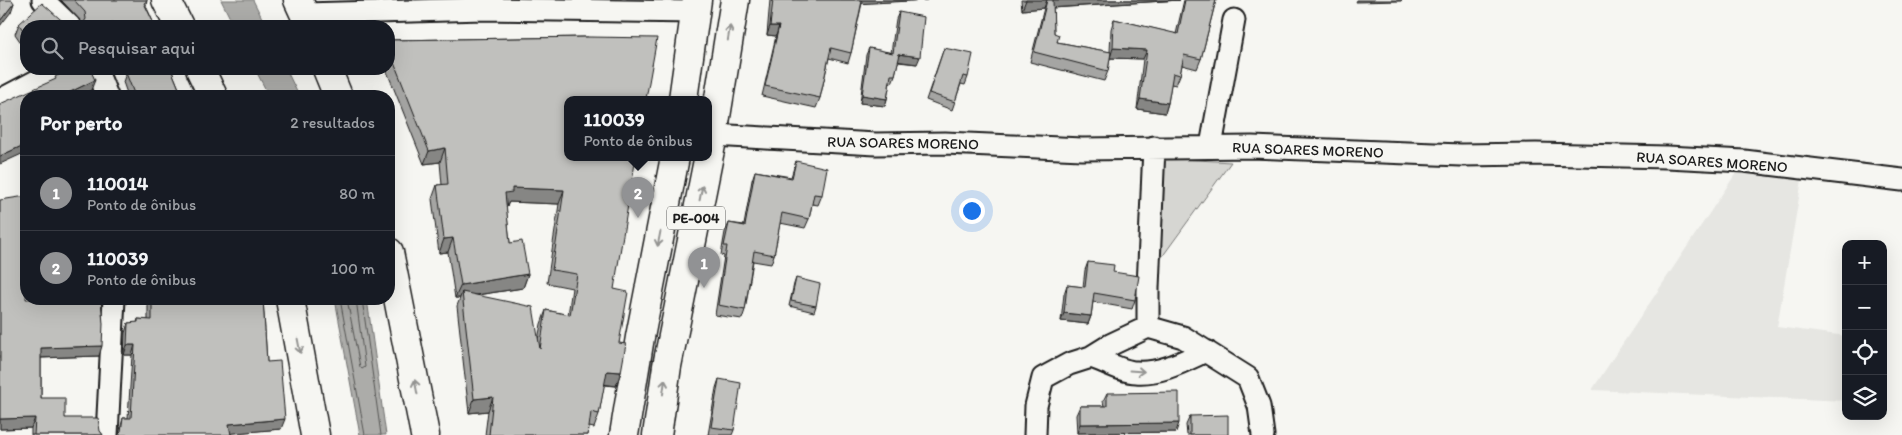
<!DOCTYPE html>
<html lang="pt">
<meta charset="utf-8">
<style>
:root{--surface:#171b24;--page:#20242c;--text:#f1f3f6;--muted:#9ea1a6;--line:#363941;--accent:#919294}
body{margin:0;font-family:Itim,sans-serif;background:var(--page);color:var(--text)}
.controls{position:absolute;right:15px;bottom:15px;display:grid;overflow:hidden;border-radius:10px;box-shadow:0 5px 20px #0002}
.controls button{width:45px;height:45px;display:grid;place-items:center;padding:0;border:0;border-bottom:1px solid var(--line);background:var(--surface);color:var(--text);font:25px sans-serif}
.you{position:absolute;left:971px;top:210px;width:18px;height:18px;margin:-12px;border:4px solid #fff;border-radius:50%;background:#1a73e8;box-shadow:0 0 0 8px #1a73e833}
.badge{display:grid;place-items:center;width:32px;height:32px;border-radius:50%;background:var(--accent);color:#fff;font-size:16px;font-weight:700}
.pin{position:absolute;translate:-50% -41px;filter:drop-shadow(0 1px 2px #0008)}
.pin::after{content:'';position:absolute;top:26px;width:18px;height:15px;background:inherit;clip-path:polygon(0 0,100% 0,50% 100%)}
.popup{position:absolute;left:564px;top:96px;width:148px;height:65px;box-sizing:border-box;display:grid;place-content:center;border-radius:10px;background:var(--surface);filter:drop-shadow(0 1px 4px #0005);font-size:16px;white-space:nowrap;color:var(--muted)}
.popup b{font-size:19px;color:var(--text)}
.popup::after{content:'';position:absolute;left:50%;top:100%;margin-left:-10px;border:10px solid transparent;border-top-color:var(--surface)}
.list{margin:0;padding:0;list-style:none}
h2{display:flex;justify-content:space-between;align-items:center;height:65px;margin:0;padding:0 20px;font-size:21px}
h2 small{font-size:16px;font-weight:400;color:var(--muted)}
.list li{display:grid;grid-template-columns:32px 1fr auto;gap:15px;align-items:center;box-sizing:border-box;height:75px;padding:0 20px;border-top:1px solid var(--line)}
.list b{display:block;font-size:19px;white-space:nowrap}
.list p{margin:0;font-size:16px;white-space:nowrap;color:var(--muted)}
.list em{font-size:16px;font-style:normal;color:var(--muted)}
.icon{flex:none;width:28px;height:28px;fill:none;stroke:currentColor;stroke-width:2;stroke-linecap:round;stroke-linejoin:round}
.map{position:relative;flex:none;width:1902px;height:435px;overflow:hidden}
.search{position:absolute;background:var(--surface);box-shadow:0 5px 20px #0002;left:20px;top:20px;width:375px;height:55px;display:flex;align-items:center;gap:12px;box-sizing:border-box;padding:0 18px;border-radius:20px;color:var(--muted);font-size:19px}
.panel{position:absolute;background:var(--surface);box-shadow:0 5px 20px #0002;left:20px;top:90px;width:375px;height:215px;border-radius:20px}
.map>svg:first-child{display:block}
</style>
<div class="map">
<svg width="1902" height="435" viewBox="0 0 1902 435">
<rect width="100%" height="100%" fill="#f6f6f2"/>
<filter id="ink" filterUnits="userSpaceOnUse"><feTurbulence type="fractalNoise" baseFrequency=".02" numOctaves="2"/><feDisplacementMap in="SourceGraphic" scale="10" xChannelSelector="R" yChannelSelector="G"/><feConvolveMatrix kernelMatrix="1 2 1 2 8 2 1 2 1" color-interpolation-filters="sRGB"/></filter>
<g filter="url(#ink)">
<path fill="#e6e6e2" d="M1744 161 1804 168 1777 327 1846 336V401L1592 390Z"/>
<path fill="#d6d6d2" stroke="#797977" d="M1163 158 1231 162 1154 268Z"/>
<path fill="#acaca9" stroke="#727271" d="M221 0H253L266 26H234Z
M255 69H286L299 96H269Z
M335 299H367L386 435H360Z"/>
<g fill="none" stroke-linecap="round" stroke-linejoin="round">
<path stroke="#565654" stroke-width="1" d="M340 299 365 435
M347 299 360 367 362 369 365 367 356 299
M362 299 381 435"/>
<g stroke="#1c1c1c" stroke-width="25">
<path id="minor" d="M43 0 70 26
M305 14 483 9 695 12
M96 69 107 96
M0 100 59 69
M713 135 876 144 945 143 1082 149 1252 147 1461 155 1536 154 1667 157 1744 161 1902 180
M1211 146 1234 20
M1148 327V288L1154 147
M1091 357C1104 361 1123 372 1136 372 1161 374 1184 361 1206 351
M107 435 114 299
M1035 435 1036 406 1043 378 1069 364 1091 357 1112 344 1148 327 1183 337 1248 378 1259 406 1263 435"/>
</g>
<g stroke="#1c1c1c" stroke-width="31">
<path id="primary" d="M166 0 179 26
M298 0 310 26
M200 69 213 96
M327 69 338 96
M683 99 697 0
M389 252 425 435
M290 299 315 435
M624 435 640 337 675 157
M657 435 667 366 713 135 735 0"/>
</g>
<use href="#minor" stroke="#f6f6f2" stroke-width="21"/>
<use href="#primary" stroke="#f6f6f2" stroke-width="28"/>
</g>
<path fill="#a5a5a3" stroke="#1c1c1c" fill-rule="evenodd" d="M61 0H147L146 6 155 26H80L82 25V22Z
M770 0H927L862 3 851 53 848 63 829 58 820 98 816 108 762 96 776 36 767 35Z
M1021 0H1180L1053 8 1054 33 1057 42 1110 52 1111 29 1114 19 1176 34 1184 0H1216L1201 59 1197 69 1182 65 1180 75 1176 85 1171 84 1168 103 1165 113 1137 109 1143 59 1110 58 1108 71 1104 81 1030 62 1044 8 1022 10Z
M899 12 917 64 898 62 895 75 892 83 890 82 887 99 885 106 860 103 866 55 869 48 891 53 896 19Z
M19 24 26 26V50L15 34Z
M588 37 619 343 621 372 616 386 604 385 599 414 594 428 589 427 588 435H485L488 411 469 413 457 306 460 298H455L448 252 439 253 432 199 437 185H442L440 162 424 164 386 69H389V40ZM509 202 559 204 547 283 572 288 568 315 546 310 541 324 538 340 477 295 523 288 528 274 510 243 506 206H507Z
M944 48 968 77 965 85 961 84 952 110 926 100Z
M127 69H171L182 96H128L123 82 126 73 128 72Z
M796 161 822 195 818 205 812 204 809 219 805 228 780 223 774 255 771 264 753 261 745 310 742 319 715 315 724 256 721 255 725 232 729 223 744 225 752 180 755 171 791 177Z
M0 200 26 299 99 356 41 358V398L65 418 100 431 103 435H31V428L0 429Z
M1088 262 1113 272 1135 300 1132 309 1093 302 1091 316 1088 324 1061 321 1064 294 1067 285 1083 287 1085 270Z
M796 278 816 306 814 312 789 306 794 284Z
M150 299H263L267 362 281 429 230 433 119 434 123 418H128L132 355H124L125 333 128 323H137L138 319 148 320V304Z
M719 379 734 430 732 435H708L716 388Z
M1107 393 1176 432 1077 433 1076 415 1080 406H1104L1103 401Z
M1190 416 1228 435H1187L1186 425Z"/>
<path fill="#868684" stroke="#1c1c1c" d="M840 0H927L838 5Z
M1026 0H1047L1044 8 1022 10Z
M1052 0H1180L1049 8Z
M1357 0H1402L1401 1 1356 2Z
M14 3 11 12 0 26V21Z
M113 22 112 26H106Z
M770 26H779L776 36 767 35Z
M1113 48 1147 50 1143 59 1110 58Z
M898 54 920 57 917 64 895 61Z
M95 80 91 90 79 96H62Z
M862 95 887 99 885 106 860 103Z
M1140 99 1168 103 1165 113 1137 109Z
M26 144V152L0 164V156Z
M445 148 440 162 424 164 429 151Z
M512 188 564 190 559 204 509 202 507 206 500 207 505 193Z
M453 238 448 252 439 253 444 239Z
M528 274 523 288 463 297 462 292 460 298H455L461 285Z
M1064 313 1091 316 1088 324 1061 321Z
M127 345H135L132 355H124Z
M102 346 99 356 37 358 41 348Z
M607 371 621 372 616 386 602 384Z
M493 397 488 411 469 413 474 399Z
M35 418 31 428 0 429V419Z
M285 419 281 429 225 434 229 424Z
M1179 423 1176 432 1077 433 1080 424Z"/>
<path fill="#c0c0bd" stroke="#1c1c1c" d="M0 0H12L14 3 0 21Z
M74 0H147V1L144 3 155 26H115L113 22 106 26H80L82 25 86 19 85 12Z
M773 0H860L862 1 851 53 831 48 820 98 765 86 779 26H770Z
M1047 0H1053L1054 33 1059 35 1057 42 1111 52 1108 71 1034 52Z
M1185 0H1216L1201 59 1184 55 1180 75 1173 73 1168 103 1140 99 1147 50 1113 48 1114 19 1178 34Z
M42 3 68 26H26V35L19 24Z
M899 12 924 17 920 57 898 54H900L895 75H891L887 99 862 95 869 48 893 53Z
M588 37 657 38 646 99H568V157H636L614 289 628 292 619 343 626 344 621 372 607 371 599 414 591 412 588 435H489L493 397 474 399 462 292 533 307 540 349 546 310 570 315 577 274 552 270 564 190 512 188V192L505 193 510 243 522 241 528 274 461 285 453 238 444 239 437 185 448 184 445 148 429 151 389 50V40Z
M944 48 973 54 968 77 963 76 955 102 929 93Z
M69 69H90L95 80 62 96H26V144L0 156V104L56 79 55 77Z
M135 69H171L182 96H135L126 73Z
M796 161 827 168 822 195 814 194 809 219 782 213 774 255 754 251 745 310 718 305 727 246H724L729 223 745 226 755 171 792 178Z
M26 196V299H101L103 324 102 346 41 348V398H65V418H98L100 431 103 435H34L35 418 0 419V200Z
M1088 262 1114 265 1113 272 1139 276 1135 300 1094 293 1091 316 1064 313 1067 285 1085 287Z
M796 278 820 284 816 306 791 301Z
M152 299H263L267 362 280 361 285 419 229 424 231 435H118L121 432 123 418H131L135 345H127L128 323 138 322V319L152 320Z
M719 379 741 383 734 430 711 427Z
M1179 392V423L1080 424V406H1107V393Z
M1228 415V435H1190V416Z"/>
<defs><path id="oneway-shaft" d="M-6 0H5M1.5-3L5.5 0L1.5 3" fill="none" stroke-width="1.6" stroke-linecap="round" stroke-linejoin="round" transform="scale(1.25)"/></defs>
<g stroke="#949492">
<use href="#oneway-shaft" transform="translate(729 33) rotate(-81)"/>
<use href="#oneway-shaft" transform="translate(701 193) rotate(-79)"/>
<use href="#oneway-shaft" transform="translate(659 239) rotate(101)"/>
<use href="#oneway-shaft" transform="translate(299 346) rotate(79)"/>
<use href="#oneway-shaft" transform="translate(1137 371) rotate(4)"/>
<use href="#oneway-shaft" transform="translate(416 387) rotate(-101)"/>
<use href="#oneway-shaft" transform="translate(664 387) rotate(-82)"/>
</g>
</g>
<g text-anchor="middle" stroke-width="4" stroke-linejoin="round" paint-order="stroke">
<rect fill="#f6f6f2" stroke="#5d5d5c" stroke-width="1" x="667" y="206.5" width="58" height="23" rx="4"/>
<g font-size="14" font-weight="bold" fill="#1c1c1c">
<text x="696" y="223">PE-004</text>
</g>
<g font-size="15" fill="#1c1c1c" stroke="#f6f6f2">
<text transform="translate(903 143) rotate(1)" y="5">RUA SOARES MORENO</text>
<text transform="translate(1308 150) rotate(2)" y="5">RUA SOARES MORENO</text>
<text transform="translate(1712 162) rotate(4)" y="5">RUA SOARES MORENO</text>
</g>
</g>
</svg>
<div class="controls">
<button>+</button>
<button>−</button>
<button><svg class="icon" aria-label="locate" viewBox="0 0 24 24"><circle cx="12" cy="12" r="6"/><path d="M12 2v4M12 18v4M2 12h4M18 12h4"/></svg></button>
<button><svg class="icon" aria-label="layers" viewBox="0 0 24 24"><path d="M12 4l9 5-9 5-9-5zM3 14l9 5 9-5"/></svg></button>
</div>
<div class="you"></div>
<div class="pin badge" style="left:704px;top:288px">1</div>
<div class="pin badge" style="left:638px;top:218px">2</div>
<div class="popup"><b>110039</b>Ponto de ônibus</div>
<div class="search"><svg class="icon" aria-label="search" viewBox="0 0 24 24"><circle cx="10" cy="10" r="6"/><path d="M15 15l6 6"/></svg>Pesquisar aqui</div>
<section class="panel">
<h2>Por perto<small>2 resultados</small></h2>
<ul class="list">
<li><span class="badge">1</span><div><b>110014</b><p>Ponto de ônibus</p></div><em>80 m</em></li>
<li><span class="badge">2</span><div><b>110039</b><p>Ponto de ônibus</p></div><em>100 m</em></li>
</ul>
</section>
</div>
